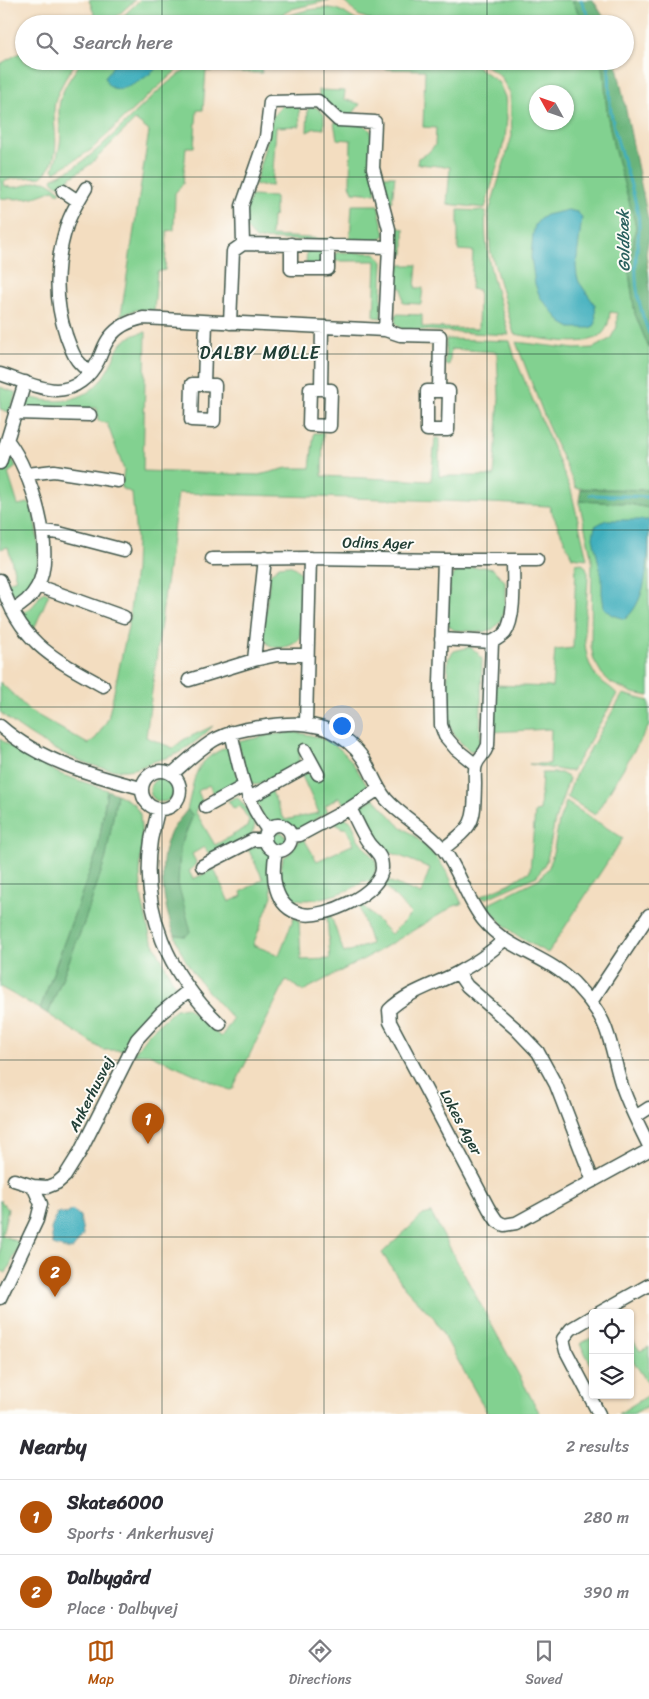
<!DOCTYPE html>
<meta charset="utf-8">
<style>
:root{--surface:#fff;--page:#f2f2f3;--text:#2b2b33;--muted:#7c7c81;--line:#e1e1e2;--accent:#b45309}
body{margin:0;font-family:Sriracha,sans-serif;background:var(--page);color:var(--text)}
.controls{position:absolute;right:15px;bottom:15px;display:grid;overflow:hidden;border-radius:5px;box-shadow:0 1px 4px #0004}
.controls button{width:45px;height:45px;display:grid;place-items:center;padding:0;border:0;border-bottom:1px solid var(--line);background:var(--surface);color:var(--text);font:25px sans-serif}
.compass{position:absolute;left:529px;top:85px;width:45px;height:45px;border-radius:50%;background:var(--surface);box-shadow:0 1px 4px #0004;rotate:310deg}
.you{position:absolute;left:341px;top:725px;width:18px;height:18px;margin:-12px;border:4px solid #fff;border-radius:50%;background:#1a73e8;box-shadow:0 0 0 8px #1a73e833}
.badge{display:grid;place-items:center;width:32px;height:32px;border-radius:50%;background:var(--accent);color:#fff;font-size:16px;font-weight:700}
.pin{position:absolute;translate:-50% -41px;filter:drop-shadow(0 1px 2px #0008)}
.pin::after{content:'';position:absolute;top:26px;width:18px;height:15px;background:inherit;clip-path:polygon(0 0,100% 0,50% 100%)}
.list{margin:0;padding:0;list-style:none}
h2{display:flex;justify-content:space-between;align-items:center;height:65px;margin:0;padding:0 20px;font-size:21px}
h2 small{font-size:16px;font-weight:400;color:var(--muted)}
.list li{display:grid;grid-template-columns:32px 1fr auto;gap:15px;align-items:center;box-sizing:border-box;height:75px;padding:0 20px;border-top:1px solid var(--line)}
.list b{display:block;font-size:19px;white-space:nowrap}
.list p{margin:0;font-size:16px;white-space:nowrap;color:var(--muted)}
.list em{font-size:16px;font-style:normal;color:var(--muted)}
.icon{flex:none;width:28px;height:28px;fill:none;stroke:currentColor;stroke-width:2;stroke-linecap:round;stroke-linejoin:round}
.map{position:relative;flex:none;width:649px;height:1414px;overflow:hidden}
.search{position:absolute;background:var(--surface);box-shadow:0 1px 4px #0004;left:15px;right:15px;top:15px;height:55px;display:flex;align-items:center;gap:12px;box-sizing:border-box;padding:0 18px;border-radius:28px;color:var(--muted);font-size:19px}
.sheet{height:215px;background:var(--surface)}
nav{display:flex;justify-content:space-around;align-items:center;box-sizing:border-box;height:70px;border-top:1px solid var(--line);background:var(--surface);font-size:14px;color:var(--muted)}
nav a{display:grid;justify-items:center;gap:2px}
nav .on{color:var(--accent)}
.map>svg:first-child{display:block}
</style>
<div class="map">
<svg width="649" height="1414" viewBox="0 0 649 1414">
<rect width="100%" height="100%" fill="#fdfcf7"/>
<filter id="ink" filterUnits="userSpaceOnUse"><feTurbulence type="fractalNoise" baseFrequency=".02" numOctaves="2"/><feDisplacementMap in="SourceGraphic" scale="10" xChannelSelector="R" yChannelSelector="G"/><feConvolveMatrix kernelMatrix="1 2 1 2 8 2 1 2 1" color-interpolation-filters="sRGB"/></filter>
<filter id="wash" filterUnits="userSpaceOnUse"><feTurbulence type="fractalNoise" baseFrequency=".0096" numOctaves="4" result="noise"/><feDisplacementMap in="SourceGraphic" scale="20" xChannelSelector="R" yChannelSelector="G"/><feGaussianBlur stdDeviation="1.12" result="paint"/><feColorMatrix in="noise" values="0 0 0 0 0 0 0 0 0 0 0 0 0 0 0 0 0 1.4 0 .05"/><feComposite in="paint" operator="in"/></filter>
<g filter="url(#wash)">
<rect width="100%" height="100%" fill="#f3ddc0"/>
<path fill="#82d190" stroke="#508762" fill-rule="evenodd" d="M89 0H135L108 24H75L95 16Z
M140 0H330L292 9 265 24H115Z
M342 0H572L584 24H381L358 15Z
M328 8C343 8 350 19 364 24H275C291 12 309 9 328 8Z
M23 51 24 61 29 63 32 61H77C69 72 60 86 56 99 48 122 68 155 41 177 32 178 10 177 4 182L5 186C21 191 30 180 44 181 50 182 56 188 61 191L59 193 53 190C35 199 20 200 0 198V64Z
M82 61H187L127 115 91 150 55 172 53 170C55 161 59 153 60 144 62 134 59 124 59 113 58 93 71 77 82 61Z
M199 61H260L262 73 206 71 203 110H197L194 147H186L183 184 175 193 174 230 167 231 165 270 157 272 154 310H136L121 315 149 131 135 120 92 163 63 183 72 189 73 192 54 183 52 180 53 178C64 173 76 167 86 159 125 128 155 86 199 61Z
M385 61H470L499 83 505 97 507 118 505 139 485 208 447 204 450 167 417 164 418 158 428 153 435 145 436 128 423 127 425 70 385 69Z
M480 61H600L604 71 607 113 614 148 636 226 629 272 635 314 649 348V490L576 488 550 431 516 342 575 349 593 348 610 339 617 327V313L610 312C609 321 608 328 602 334 585 350 536 337 514 334L490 249 489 212 512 136 510 93 500 76ZM536 92H566V122H536Z
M319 90 345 91 344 99 360 104 352 115 341 114 319 96Z
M283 105 299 106 300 126 276 127 272 186 255 185 273 116Z
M308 107H316L324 114V129L315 128 307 132Z
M334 122 364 125 371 131 376 194 353 192 350 184 351 140 337 139Z
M384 176H395L392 202 388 201 382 178Z
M251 196 275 197V216L272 217 271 236 350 240 352 205H378L385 235 375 243 256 239 246 228 247 207Z
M458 210 486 211C482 254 498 295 509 335L401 329 395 323 396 314 422 315V327L478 329 479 290 471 289 473 251 458 250Z
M394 227 404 229V254H393Z
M307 249 322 250 321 265 306 264Z
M338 252 376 253 383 262 381 318 374 317 376 261H335V254Z
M393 265H417L415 288H423L421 304 403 303 402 288 393 287Z
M146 332 143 471 259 475 287 468H310L314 433H323L322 476 431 481 435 438H439V476H494L499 398 497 352 451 349 449 365H445L446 339 510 341 515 358 571 490 587 559 572 557 549 506C426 499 302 497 178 493L146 737 173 748 183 740 213 726C204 735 194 744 183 750 175 756 165 758 155 761 148 764 141 768 133 769 96 778 27 737 0 712V682L30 711 88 744 96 738 108 719 128 627 135 570 136 538 132 493 121 488 124 470 107 423 98 421 97 408H89L83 413 23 407 26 396C53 405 86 403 103 377 119 355 113 338 146 332Z
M0 387 17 393 9 412 0 409Z
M7 458 13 459 16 467 8 473 18 505 28 503 31 505C39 537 43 562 28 593 18 596 11 596 6 586L8 582 16 579 8 547 0 549V473L3 463Z
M579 501 624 503 649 508V696L633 693 611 683 602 674 594 660 591 646 592 560Z
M581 563 586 567 588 573C588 604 577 646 594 673 600 683 611 686 617 694L572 771H566L529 764H550L551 729 491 732 493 685 552 687 555 650 573 648 576 564Z
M288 565 294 567 302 574 300 639C289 649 270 653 263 637L270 574 279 566Z
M484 567 493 569 505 581V607L501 621 493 629 484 632 454 630 449 626 447 619 450 580 456 572 462 568Z
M44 592 49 594 34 629 35 637 22 620V613C28 610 33 607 36 602 39 598 39 595 44 592Z
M470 647 477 652 482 659 480 744 475 750 470 751 456 738 449 725 447 712 448 659 454 651Z
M623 694 649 701V726L595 815 567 797 577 771Z
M294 732C339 739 347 752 369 789L345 804 339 797 325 806 328 812 299 829H294L288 824 281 822H272L264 818 256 800 271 790C276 800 279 810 285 820L319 813 301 774 308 773 314 779 322 775 307 746 299 751 300 756 298 763 257 785 253 784 249 781 238 742 269 735Z
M0 739 19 752 60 774 107 790 98 849 40 1009 0 987Z
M229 746 239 781C234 789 223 794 213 792L209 785 198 791 202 801 195 811 215 845 247 827 249 820 240 806 234 809 228 801 236 797C241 799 254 818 255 824 255 828 252 832 251 836L210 855 204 847 192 854 196 862 194 867 189 871 193 879 214 869 229 902 242 896 241 892 263 879 248 849 259 845 268 852 272 859 270 879 272 896 253 945 279 955 294 917 299 920 301 960 330 959 327 916H331L344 953 371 944 359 906 362 905 391 934 411 914 384 885 388 881 421 894 430 868 387 851 381 854C371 841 357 824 360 806L374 798 398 824 416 837 438 859 449 876 462 904 454 906 377 952 303 991 286 980 233 1089 230 1090 149 1054H133L149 1033 176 1009 186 1007 221 1037 233 1019C209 993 185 969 175 935L186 936 190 932 178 884 180 847 193 815 187 810C196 775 192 762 229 746Z
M542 773H561L568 777 569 779 555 820 547 860 541 870 537 876 487 898H481V896L509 884 530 871 535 812 540 811Z
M150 790a12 12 0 1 1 24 0a12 12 0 1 1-24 0Z
M117 794 134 804 140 814 142 840 140 874 142 900 150 936 178 991 124 1050H103L48 1014 84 923 106 857Z
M566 802 623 838 548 953C523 940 503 929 487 905L540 878 549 867 554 849 559 821Z
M344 817 352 822 358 839 375 860 377 867 371 882 363 881C360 883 357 886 353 888 341 894 309 903 297 899L293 906 282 893 279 879 283 858 291 852 296 843 304 839 317 861 354 844 346 828H342L333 822Z
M272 839a7 7 0 1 1 14 0a7 7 0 1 1-14 0Z
M0 1200 8 1209 2 1235 21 1243 6 1273 0 1270Z
M431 1213 540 1414H488L434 1318 405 1288 382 1253 423 1215Z
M630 1336 640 1351 649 1347V1385L630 1356Z
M593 1337V1366H592L580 1344Z
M649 1395V1405L633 1414H618Z"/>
<path fill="#69b37a" stroke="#447857" d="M572 0H593L603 16 605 24H584Z
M600 61H616L649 224V236L646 254 649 278V348L635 314 629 272 636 226 614 148 607 113 604 71Z
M581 489 649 490V508L624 503 579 501Z
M107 790 117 794 106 857 84 923 48 1014 40 1009 98 849Z
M187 810 193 815 180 847 178 884 190 928V932L186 936 175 935C163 907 157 864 169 836 173 826 181 818 187 810Z"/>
<path fill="#40afbd" stroke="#307678" d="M116 61H164C155 72 112 106 105 78Z
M568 210 577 212 582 217 576 266 577 276 579 282 595 305 596 323 594 326 589 328H571L562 323 540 297 535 284 531 257 533 234 535 225 540 219 546 215Z
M606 520H649C649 552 649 600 625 619L613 615 604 608 602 593V578L593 537 595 526Z
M72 1210 80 1216 83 1235 73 1249 69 1250 53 1245 51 1229 57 1213 67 1214Z"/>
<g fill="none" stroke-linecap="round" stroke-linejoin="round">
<path stroke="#40afbd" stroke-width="3" d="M581 0 592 24
M608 61C611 80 608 101 612 118 618 150 632 181 638 214 641 230 637 243 636 259 634 285 639 309 649 333
M590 495 649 497"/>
</g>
</g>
<g filter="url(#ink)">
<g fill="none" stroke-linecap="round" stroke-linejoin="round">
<g stroke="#3f5549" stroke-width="15">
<path id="street" d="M86 188C79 200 71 212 67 225 55 262 54 299 66 335 69 343 72 353 77 360 81 365 86 369 90 373
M63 191 78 201
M243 244 242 206 266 137 270 102 318 101 338 120 375 122 373 168 389 229V247
M291 244V269H328V245
M230 323 233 251 243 244 389 247 385 330 400 335 440 336 439 391H427V430H448L449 391H439
M0 374C17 379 37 389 56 390 75 390 90 377 98 361 102 353 104 344 110 337 118 326 130 321 143 318L385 330
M204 384H192L191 420 214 421 215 385 204 384 206 322
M321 389H310L309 425 330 426 331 390 321 389 322 327
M15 413 90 415
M8 441C31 471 57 552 37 587 31 598 23 605 12 610
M0 463 25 382
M27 474 54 471 118 481
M43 531 59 533 124 550
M212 559 310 558 444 560H537
M444 560 440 683 441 725 445 736 456 749 476 765
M0 580C19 641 50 657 103 686
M38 586 124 617
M441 639 492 642
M254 660 265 558
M189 680 254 660 277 655H307
M306 723 310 558
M0 726C40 761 91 775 141 788
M231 732C239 767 245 802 268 830
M305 750 318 774
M142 790a19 19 0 1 1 38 0a19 19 0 1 1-38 0Z
M172 774C186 762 200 748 216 739 230 732 244 729 260 727 292 722 323 720 349 743 370 760 371 780 386 799 403 818 427 829 443 849 460 871 466 899 484 921 508 950 548 956 574 983 585 995 596 1007 603 1022 612 1041 615 1064 621 1083 628 1105 639 1125 649 1146
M249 798 312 763
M206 807 244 786
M158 810C156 820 153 830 151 840 140 911 169 975 220 1024
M265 838a13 13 0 1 1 26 0a13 13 0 1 1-26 0Z
M291 836 300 835 350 808 379 789
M443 849C475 824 474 824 475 784 475 779 474 770 476 765 478 758 484 756 488 745L492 642C497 639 501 637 505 633 516 618 513 579 513 560
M276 851C271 874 273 908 302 914 324 919 382 893 382 868 382 865 381 859 380 857 377 851 371 847 368 842 361 832 356 819 350 808
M202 866 253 840H265
M504 940C490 953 474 964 457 973 434 985 407 992 389 1010L390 1022 489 1209 497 1221 504 1225 516 1223 649 1150
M458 973 467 986 516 1029 538 1052 556 1085 593 1181
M591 1002 649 915
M635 1117 649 1108
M14 1180 33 1186 47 1187 57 1183 65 1176 80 1152 137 1039 161 1013 189 990
M0 1298 37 1220 41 1204 33 1186
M599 1313 649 1285
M593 1316 571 1329 563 1339 566 1351 599 1414"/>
</g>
<use href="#street" stroke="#fff" stroke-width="12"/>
</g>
</g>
<path fill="none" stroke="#1f3d34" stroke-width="1" stroke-opacity="0.55" d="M162 0V24M324 0V24M487 0V24M162 61V1414M324 61V1414M487 61V1414M0 177H649M0 354H649M0 530H649M0 707H649M0 884H649M0 1060H649M0 1237H649"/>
<g text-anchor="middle" stroke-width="4" stroke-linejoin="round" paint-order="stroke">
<g font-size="15" fill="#1f3d34" stroke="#fdfcf7">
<text transform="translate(378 543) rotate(1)" y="5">Odins Ager</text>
<text transform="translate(91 1094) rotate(-63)" y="5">Ankerhusvej</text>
<text transform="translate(461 1122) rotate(62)" y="5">Lokes Ager</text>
</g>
<g font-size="16" font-style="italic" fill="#295f5d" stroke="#fdfcf7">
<text transform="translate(623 241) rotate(-91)" y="6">Goldbæk</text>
</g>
<g font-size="18" letter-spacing="1" fill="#1f3d34" stroke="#fdfcf7">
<text x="260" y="359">DALBY MØLLE</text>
</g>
</g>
</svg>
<div class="controls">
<button><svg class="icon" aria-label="locate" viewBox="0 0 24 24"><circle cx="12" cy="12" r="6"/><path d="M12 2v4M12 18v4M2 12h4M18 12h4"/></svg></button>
<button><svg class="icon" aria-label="layers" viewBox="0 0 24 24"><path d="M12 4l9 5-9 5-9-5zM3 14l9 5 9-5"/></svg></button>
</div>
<svg class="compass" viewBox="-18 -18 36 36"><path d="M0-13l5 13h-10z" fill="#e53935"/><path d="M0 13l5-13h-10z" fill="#7c7c81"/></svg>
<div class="you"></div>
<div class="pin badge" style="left:148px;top:1144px">1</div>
<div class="pin badge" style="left:55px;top:1297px">2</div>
<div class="search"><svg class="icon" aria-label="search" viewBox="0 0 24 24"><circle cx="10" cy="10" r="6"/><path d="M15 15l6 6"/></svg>Search here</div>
</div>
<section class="sheet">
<h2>Nearby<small>2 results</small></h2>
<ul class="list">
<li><span class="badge">1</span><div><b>Skate6000</b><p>Sports · Ankerhusvej</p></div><em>280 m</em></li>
<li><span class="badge">2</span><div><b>Dalbygård</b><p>Place · Dalbyvej</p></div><em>390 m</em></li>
</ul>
</section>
<nav>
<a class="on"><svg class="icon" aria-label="map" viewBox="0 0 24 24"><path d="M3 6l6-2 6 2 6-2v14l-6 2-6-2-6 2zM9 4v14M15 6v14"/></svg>Map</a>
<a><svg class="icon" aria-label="directions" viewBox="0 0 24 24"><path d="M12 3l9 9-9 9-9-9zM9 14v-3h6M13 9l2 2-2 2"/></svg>Directions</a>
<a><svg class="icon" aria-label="saved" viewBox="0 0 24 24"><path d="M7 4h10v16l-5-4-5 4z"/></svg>Saved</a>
</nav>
